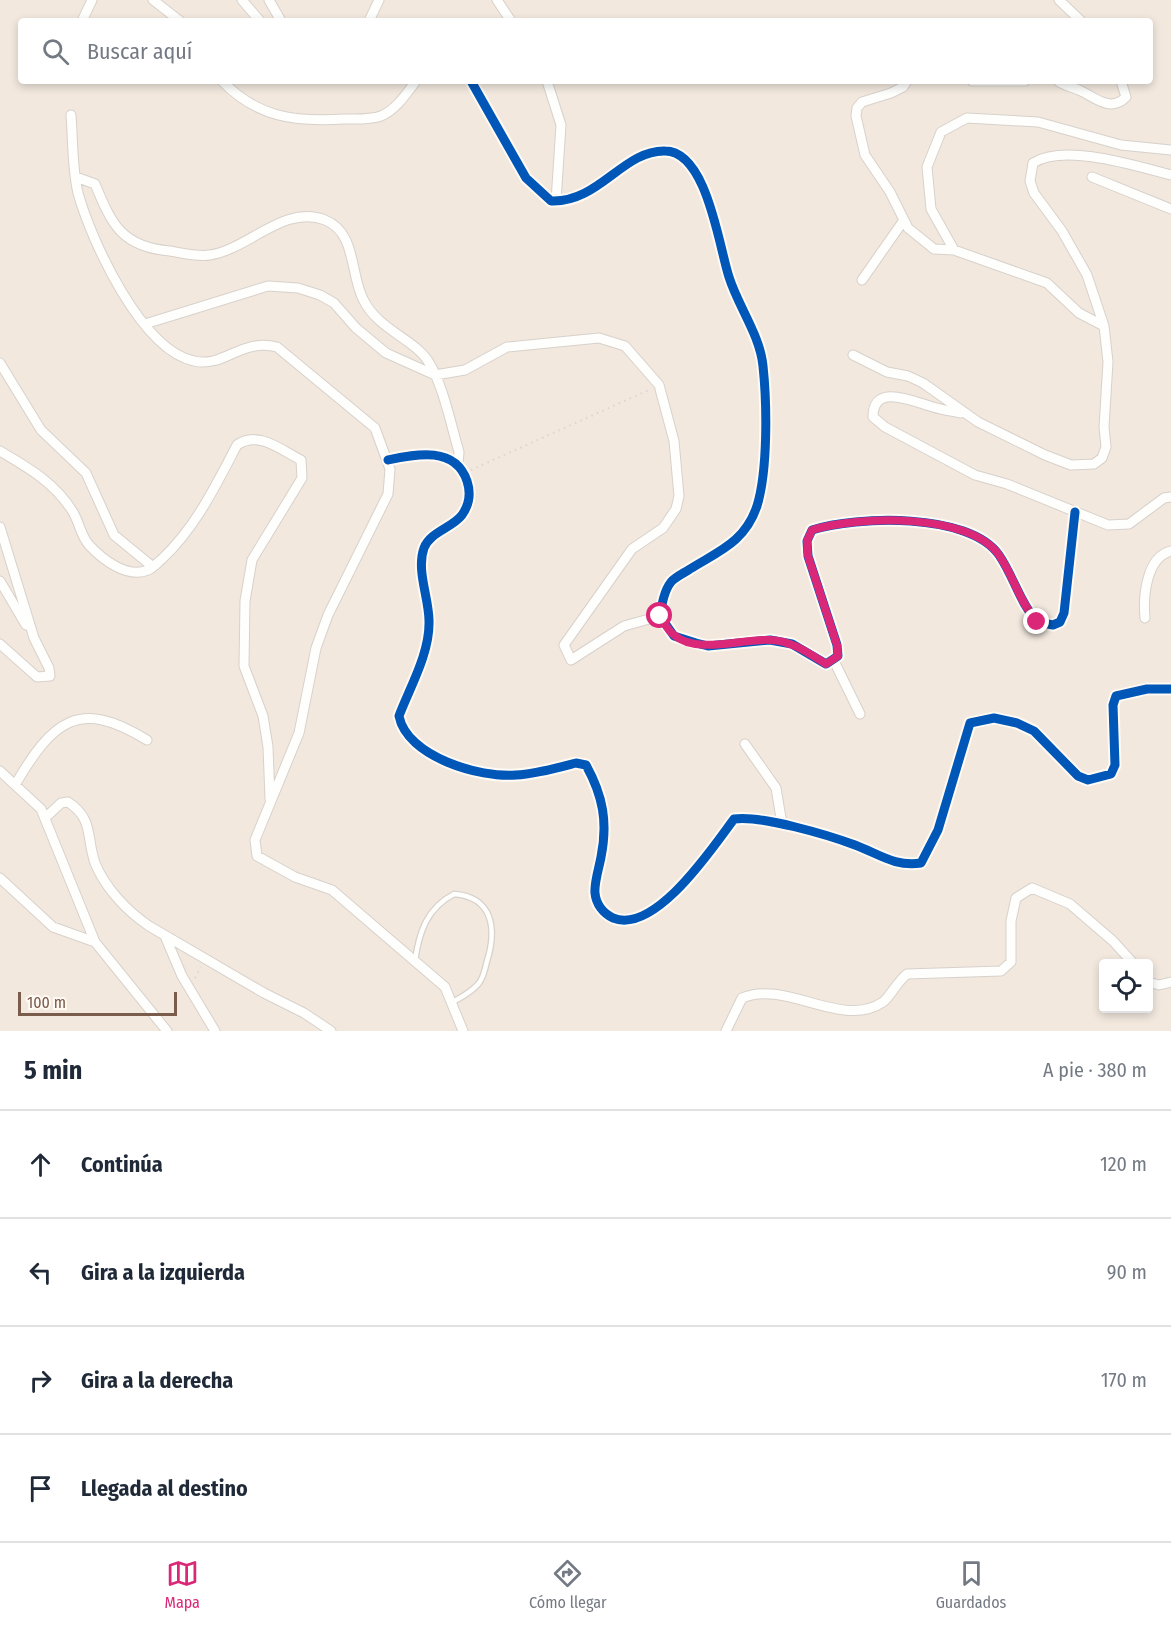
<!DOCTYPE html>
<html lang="es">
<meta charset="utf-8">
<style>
:root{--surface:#fff;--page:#f6f6f7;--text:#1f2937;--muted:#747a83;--line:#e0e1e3;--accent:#db2777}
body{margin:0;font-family:"Fira Sans Condensed",sans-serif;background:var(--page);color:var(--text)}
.controls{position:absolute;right:18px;bottom:18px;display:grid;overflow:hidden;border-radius:6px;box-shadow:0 3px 9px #0003}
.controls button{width:54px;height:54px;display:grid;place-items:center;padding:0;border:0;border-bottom:2px solid var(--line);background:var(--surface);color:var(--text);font:30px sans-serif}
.scale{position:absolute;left:18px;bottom:15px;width:159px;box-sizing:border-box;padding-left:6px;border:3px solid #7a5c4d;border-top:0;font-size:16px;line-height:21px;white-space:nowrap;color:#7a5c4d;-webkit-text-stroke:4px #fffaf3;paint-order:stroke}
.stop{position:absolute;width:18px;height:18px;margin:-14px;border:4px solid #db2777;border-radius:50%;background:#fff}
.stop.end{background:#db2777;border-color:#fff;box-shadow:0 2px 6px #0008}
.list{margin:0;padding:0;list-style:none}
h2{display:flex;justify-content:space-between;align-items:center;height:78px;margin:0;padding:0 24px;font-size:26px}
h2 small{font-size:20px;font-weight:400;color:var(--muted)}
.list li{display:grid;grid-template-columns:39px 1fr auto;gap:18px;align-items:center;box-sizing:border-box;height:108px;padding:0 24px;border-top:2px solid var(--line)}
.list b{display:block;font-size:22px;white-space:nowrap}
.list em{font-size:20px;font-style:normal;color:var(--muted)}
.icon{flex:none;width:33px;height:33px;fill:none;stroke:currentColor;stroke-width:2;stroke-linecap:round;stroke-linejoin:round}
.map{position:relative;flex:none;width:1171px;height:1031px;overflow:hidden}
.search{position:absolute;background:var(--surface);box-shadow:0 3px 9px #0003;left:18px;right:18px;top:18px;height:66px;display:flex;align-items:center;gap:15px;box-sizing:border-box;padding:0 21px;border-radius:6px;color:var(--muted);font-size:22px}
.sheet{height:510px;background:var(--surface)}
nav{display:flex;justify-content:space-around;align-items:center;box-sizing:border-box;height:84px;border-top:2px solid var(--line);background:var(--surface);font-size:16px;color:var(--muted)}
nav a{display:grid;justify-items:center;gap:3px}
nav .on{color:var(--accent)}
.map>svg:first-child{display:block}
</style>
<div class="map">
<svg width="1171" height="1031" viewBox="0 0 1171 1031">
<rect width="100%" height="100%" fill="#f9f5f0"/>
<path fill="#f2e8de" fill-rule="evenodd" d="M0 0H1171V1031H0ZM21 21H1150V81H21ZM1104 963H1148V1008H1104Z"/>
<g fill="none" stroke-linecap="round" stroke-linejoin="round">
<g stroke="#d7d1cb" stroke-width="7">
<path id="lane" d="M415 961C419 932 427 908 454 894 493 897 497 929 487 961 485 968 484 977 479 983 472 992 463 996 453 1002"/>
</g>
<g stroke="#d7d1cb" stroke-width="11">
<path id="street" d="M153 0 180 21
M242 0 260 21
M269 0 281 21
M497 0 511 21
M1059 0 1081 21
M82 21 92 0
M369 21 379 0
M222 81C258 118 295 122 344 119 355 119 370 120 381 116 396 110 406 94 416 81
M471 81 526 178 551 201C599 203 623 150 665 151 707 151 719 247 729 277 738 306 760 335 763 366 767 404 768 470 757 506 745 542 719 551 690 569 684 573 675 577 671 582 664 591 662 604 660 616L674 636 696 643 708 646 770 640 792 644 826 664 838 656 837 645 808 556 807 541 812 530C856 516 969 512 999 555 1014 577 1019 601 1037 622L1053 625 1060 622 1064 613 1075 512
M547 81 561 125 556 201
M907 81 903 87 891 93 862 102 857 108 856 116 865 155 890 192 908 228 934 249 954 250 1047 283 1079 313 1104 326
M972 81H1025
M1058 81C1065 86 1073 87 1081 91 1094 97 1111 113 1126 97L1121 81
M71 115C73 140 72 168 78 193 91 240 141 350 194 361 224 368 241 338 277 347L375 428 390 469 388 494 328 615 316 648 299 733 255 840 257 856 295 877 332 890 445 987 463 1031
M76 177 95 184C112 225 122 247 170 251 182 253 198 257 210 255 249 249 284 204 325 220 356 232 350 273 363 299 377 329 414 339 428 361 443 384 451 425 459 452L458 465
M1092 177 1171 209
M954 250 931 209 927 167 941 132 967 118 1038 122 1121 145 1171 150
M862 280 904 220
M145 324 268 286 298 288 320 295 334 303 356 328 386 353 435 375 465 370 507 347 599 338 625 346 659 385 674 441 679 496 676 509 663 528 632 549 564 645 571 660 624 626 660 616
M853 355 887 372 908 376 923 383 978 422 1045 455 1071 465 1094 464 1102 458 1106 447 1104 427 1108 362 1104 326 1087 275 1062 231 1034 193 1030 181 1033 163C1065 143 1136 166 1171 175
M0 363 41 430 86 473 114 535 153 567
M961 413C951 411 942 410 933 407 914 402 873 382 873 417L885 427 975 475 1007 484 1108 525 1129 524 1164 498 1171 497
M0 451C29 468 55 483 73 512 79 522 81 536 89 545 102 559 127 579 148 570 153 568 158 562 162 559 196 527 216 485 237 445 258 430 281 450 301 460L302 478 252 560 245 601 244 666 263 716 268 747 270 799
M388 460C417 454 455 446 467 481 471 493 469 505 462 515 452 528 430 532 424 548 416 570 429 598 429 621 430 653 410 687 399 716 407 757 480 778 516 775 536 774 557 768 576 763L586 765C603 796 608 822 601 857 599 868 594 883 595 893 596 904 603 913 613 918 655 935 713 847 734 819 761 815 828 835 855 845 879 854 895 867 921 863L938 830 970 723 994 718 1017 723 1034 731 1078 776 1088 780 1111 774 1115 765 1113 705 1116 696 1147 689H1171
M0 527 34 638 49 668 50 676 37 677 0 644
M0 581 26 625
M1145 618C1143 597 1146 557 1171 551
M834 661 860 714
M745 744 776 788 782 824
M0 771 41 809 95 942 167 1031
M15 785C52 722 78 697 147 740
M45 818 61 803 68 802C94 819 86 837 95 863 105 888 127 911 149 926L264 993 304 1013 331 1031
M0 878 53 927 95 942
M165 936 182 976 215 1031
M1148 982 1159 985 1171 982
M726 1031 742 998C786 979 842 1030 883 1002 889 998 897 982 907 974L1001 971 1011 962V921L1016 898 1032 888 1070 904 1113 941 1133 963"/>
</g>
<path stroke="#dcd5d0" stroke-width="2" stroke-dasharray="1.5 4.5" stroke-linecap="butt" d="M471 470 651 389
M195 978 201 967"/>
<use href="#lane" stroke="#fefefd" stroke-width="4.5"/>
<use href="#street" stroke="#fefefd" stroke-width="9"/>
<g stroke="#fffaf3" stroke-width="13">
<path id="cycleway" d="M471 81 526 178 551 201C599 203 623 150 665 151 707 151 719 247 729 277 738 306 760 335 763 366 767 404 768 470 757 506 745 542 719 551 690 569 684 573 675 577 671 582 664 591 662 604 660 616L674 636 696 643 708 646 770 640 792 644 826 664 838 656 837 645 808 556 807 541 812 530C856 516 969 512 999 555 1014 577 1019 601 1037 622L1053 625 1060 622 1064 613 1075 512
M388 460C417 454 455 446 467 481 471 493 469 505 462 515 452 528 430 532 424 548 416 570 429 598 429 621 430 653 410 687 399 716 407 757 480 778 516 775 536 774 557 768 576 763L586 765C603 796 608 822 601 857 599 868 594 883 595 893 596 904 603 913 613 918 655 935 713 847 734 819 761 815 828 835 855 845 879 854 895 867 921 863L938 830 970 723 994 718 1017 723 1034 731 1078 776 1088 780 1111 774 1115 765 1113 705 1116 696 1147 689H1171"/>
</g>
<use href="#cycleway" stroke="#0057b8" stroke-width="9"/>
</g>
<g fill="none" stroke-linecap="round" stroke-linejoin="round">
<path stroke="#db2777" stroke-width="8" d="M660 616C664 622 668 631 674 635 697 655 743 638 771 640 792 641 808 653 826 664L838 656 837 645 808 556 807 541 812 530C856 516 969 512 999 555 1014 577 1019 601 1037 622"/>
</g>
</svg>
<div class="controls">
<button><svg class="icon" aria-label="locate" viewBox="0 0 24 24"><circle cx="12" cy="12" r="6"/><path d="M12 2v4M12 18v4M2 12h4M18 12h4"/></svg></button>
</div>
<div class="scale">100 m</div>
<div class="stop" style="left:660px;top:616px"></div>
<div class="stop end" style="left:1037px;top:622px"></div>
<div class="search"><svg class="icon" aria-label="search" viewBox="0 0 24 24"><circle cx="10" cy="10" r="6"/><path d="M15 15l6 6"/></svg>Buscar aquí</div>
</div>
<section class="sheet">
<h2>5 min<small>A pie · 380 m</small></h2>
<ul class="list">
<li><svg class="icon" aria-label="ahead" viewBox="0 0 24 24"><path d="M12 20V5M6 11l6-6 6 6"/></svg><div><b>Continúa</b></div><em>120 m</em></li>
<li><svg class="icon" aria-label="left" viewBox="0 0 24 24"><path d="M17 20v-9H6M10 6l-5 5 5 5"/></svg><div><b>Gira a la izquierda</b></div><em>90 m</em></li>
<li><svg class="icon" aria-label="right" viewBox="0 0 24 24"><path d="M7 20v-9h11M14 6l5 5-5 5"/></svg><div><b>Gira a la derecha</b></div><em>170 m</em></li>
<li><svg class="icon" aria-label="arrive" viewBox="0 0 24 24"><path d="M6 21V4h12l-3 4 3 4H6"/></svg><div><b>Llegada al destino</b></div></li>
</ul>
</section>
<nav>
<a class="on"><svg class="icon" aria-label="map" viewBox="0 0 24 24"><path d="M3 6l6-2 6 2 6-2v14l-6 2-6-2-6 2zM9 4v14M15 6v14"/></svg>Mapa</a>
<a><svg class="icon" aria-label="directions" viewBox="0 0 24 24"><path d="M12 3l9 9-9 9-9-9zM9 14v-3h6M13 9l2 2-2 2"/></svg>Cómo llegar</a>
<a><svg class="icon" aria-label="saved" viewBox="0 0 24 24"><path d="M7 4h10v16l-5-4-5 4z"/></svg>Guardados</a>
</nav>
